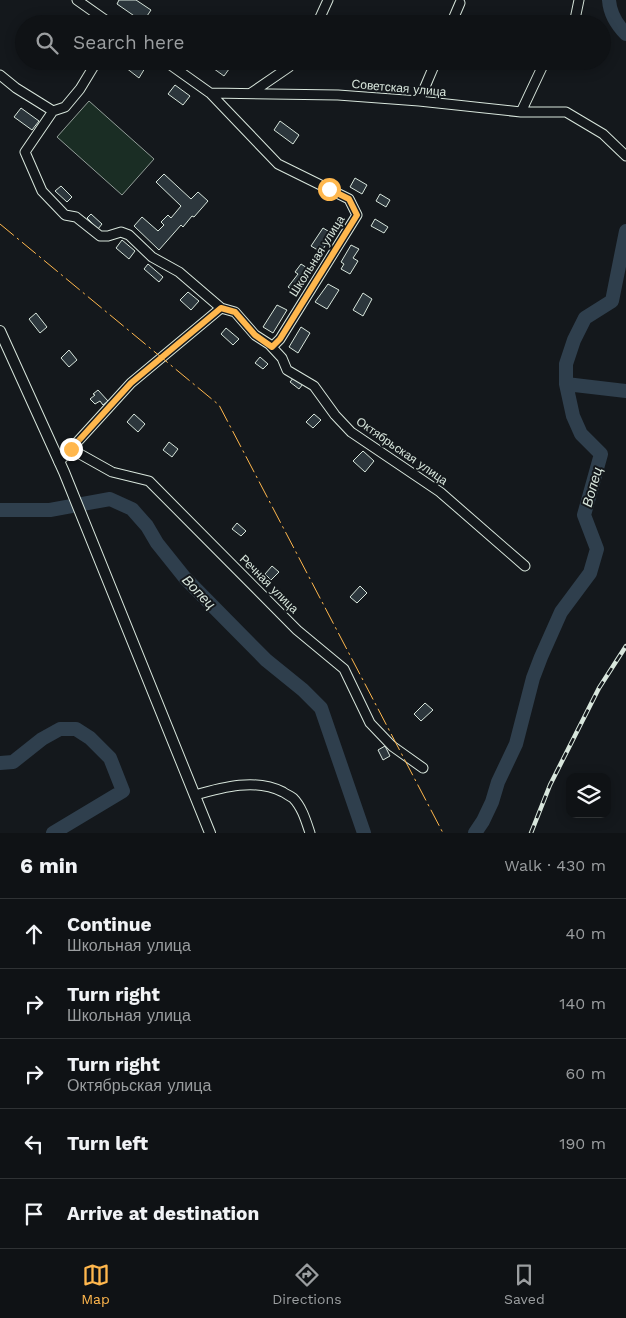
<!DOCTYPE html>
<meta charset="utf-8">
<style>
:root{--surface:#0f1215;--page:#1d2022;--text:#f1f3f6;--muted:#9b9ea0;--line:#2f3234;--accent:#ffb74d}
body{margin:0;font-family:"Work Sans",sans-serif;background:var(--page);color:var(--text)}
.controls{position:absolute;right:15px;bottom:15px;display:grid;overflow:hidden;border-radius:10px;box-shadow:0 2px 12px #0003}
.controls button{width:45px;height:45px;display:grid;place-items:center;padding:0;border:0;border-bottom:1px solid var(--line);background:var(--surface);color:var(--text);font:25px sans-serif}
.stop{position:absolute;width:15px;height:15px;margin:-11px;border:4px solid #ffb74d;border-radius:50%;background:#fff}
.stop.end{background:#ffb74d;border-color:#fff;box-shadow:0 1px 5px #0008}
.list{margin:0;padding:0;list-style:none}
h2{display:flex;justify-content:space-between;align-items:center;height:65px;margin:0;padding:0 20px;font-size:21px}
h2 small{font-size:16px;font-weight:400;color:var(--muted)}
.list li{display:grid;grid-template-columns:32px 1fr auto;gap:15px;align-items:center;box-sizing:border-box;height:70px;padding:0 20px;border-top:1px solid var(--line)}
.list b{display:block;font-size:19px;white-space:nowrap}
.list p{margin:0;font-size:16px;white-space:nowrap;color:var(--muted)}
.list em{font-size:16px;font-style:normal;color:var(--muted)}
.icon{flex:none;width:28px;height:28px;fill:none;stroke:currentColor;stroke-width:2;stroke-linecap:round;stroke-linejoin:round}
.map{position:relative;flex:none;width:626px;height:833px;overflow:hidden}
.search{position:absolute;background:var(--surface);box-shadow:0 2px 12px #0003;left:15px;right:15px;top:15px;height:55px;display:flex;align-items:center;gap:12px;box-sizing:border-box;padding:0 18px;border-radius:28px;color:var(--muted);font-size:19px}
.sheet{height:415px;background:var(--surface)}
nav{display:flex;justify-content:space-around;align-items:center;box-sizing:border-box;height:70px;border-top:1px solid var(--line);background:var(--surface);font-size:14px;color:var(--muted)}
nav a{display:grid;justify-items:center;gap:2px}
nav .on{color:var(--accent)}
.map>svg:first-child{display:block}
</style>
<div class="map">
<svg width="626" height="833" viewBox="0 0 626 833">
<rect width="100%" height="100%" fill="#14181c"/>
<path fill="#1a2d24" stroke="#939e99" d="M89 101 154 159 122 195 57 137Z"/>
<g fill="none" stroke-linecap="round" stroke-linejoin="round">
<path stroke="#2f3f4d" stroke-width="14" d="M609 0C610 14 617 25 626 34
M566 384 626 391
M0 510H50L110 499 132 509 147 526 157 543 185 578 266 660 303 690 321 708 364 833
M0 763 13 762 42 739 60 729H76L90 738 110 758 123 791 53 833
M475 833 483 821 492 802 498 782 516 744 533 678 541 657 561 612 590 573 597 549 584 515 601 454 581 434 573 416 566 384V364L574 340 585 318 612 301 626 231"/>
</g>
<path fill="#2c363c" stroke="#d8e6dc" d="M119 0H136L151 10 143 22 117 4Z
M123 61H135L145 68 139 78 121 64Z
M203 61H226L232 65 224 76Z
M175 85 190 96 183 105 168 94Z
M21 108 39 121 32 130 14 117Z
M280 121 299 135 293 144 274 130Z
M164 174 191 199 198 192 208 201 194 217 192 216 183 227 181 225 159 250 134 226 142 217 158 231 164 225 161 222 168 215 171 218 181 206 156 182Z
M355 178 367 185 362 194 350 187Z
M61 186 72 197 67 202 55 191Z
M380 194 390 200 386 207 376 201Z
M91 214 102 224 98 229 87 218Z
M375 219 388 227 384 233 371 226Z
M323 228 333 234 321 252 311 246Z
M122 240 135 251 129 259 116 248Z
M351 245 359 249 353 258 358 261 350 274 341 269 344 264 341 262Z
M148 264 163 277 159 282 144 269Z
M301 264 312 271 297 293 288 287 298 274 295 272Z
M328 284 339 290 327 309 315 302Z
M188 292 199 301 191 310 180 300Z
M363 293 372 299 363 316 353 310Z
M277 305 287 310 273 333 263 327Z
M36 313 47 327 40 333 29 319Z
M301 327 310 333 298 353 289 347Z
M226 328 239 339 233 345 221 334Z
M69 350 77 360 69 367 61 358Z
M260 357 268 364 263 369 255 363Z
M294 377 303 384 299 389 290 382Z
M98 390 108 401 103 405 100 401 95 404 90 399 95 395 93 394Z
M134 414 145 424 138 432 127 422Z
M314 414 321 420 313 428 306 422Z
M169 442 178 449 172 457 163 450Z
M363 451 374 461 365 472 353 461Z
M237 523 246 531 241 536 232 529Z
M272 566 279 572 271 580 265 574Z
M360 586 367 593 357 603 350 597Z
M425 703 433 710 421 721 414 714Z
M385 746 390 756 383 760 378 750Z"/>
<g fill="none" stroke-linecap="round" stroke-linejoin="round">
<g stroke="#d8e6dc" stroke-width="11">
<path id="minor" d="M77 0 111 24
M317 24 328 0
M451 24 460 3
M574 24 579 0
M165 61 210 93 338 95 419 101 521 112H566L603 134 626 156
M0 75 16 88 53 111
M210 93 278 164 349 199 357 215 280 339 272 347
M251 93 289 67 293 61
M419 101 436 61
M53 111 25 152 42 191 65 215 76 217 100 236H108L121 232 129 235 152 257 179 272 221 308 235 312 255 335 269 344 282 358 287 370 314 386 335 415 351 432 440 492 525 566
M53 111 65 107 80 89 97 61
M521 112 545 61
M71 449 112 472 149 481 297 630 344 669 370 723 392 746 423 768
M59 462 131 383 221 308
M195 795C223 787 256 778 283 792 286 794 290 796 293 798 302 807 306 821 310 833"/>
</g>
<g stroke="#d8e6dc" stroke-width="12">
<path id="major" d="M0 331 64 472 210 833"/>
</g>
<use href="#minor" stroke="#14181c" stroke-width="9"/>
<use href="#major" stroke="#14181c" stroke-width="10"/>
<g stroke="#d8e6dc" stroke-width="4.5">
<path id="rail" d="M531 833 550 785 599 688 626 646"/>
</g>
<use href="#rail" stroke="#14181c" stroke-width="2.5" stroke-dasharray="8" stroke-linecap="butt"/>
<path stroke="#ffb74d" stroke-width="1" stroke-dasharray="18 4 2.5 4" stroke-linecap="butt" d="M0 224 219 405 443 833"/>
</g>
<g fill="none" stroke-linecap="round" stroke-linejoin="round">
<path stroke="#ffb74d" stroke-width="6" d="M71 449 131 383 221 308 235 312 255 335 272 347 280 339 357 215 349 199 329 189"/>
</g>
<g text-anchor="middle" stroke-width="4" stroke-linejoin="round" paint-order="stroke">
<g font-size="12" fill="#d8e6dc" stroke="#14181c">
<text transform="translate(399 88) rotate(5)" y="4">Советская улица</text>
<text transform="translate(317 256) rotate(-58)" y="4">Школьная улица</text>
<text transform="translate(402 451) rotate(35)" y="4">Октябрьская улица</text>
<text transform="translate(269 584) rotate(45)" y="4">Речная улица</text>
</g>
<g font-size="14" font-style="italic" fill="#d8e6dc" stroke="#14181c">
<text transform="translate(592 487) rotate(-74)" y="5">Вопец</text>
<text transform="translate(199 592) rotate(46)" y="5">Вопец</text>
</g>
</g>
</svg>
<div class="controls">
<button><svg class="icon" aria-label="layers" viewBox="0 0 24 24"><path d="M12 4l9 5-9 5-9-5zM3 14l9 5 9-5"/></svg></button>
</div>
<div class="stop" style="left:329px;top:189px"></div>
<div class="stop end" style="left:71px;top:449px"></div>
<div class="search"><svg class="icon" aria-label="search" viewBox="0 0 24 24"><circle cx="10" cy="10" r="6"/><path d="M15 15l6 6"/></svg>Search here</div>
</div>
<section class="sheet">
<h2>6 min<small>Walk · 430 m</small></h2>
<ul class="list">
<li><svg class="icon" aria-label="ahead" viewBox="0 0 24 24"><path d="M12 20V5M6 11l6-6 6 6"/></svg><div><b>Continue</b><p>Школьная улица</p></div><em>40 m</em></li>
<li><svg class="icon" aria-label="right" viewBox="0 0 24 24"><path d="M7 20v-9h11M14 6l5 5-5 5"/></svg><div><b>Turn right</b><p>Школьная улица</p></div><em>140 m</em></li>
<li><svg class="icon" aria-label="right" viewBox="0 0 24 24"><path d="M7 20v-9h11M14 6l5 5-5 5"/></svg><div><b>Turn right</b><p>Октябрьская улица</p></div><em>60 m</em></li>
<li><svg class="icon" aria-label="left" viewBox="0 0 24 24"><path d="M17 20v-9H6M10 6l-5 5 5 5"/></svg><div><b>Turn left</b></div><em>190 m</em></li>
<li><svg class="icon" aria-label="arrive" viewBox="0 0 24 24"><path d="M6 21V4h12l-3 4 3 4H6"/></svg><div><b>Arrive at destination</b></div></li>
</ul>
</section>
<nav>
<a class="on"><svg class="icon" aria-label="map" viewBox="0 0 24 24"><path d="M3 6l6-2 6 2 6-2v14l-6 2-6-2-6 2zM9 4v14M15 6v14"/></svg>Map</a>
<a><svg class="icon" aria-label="directions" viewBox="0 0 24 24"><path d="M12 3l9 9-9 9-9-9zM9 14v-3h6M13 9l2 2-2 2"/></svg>Directions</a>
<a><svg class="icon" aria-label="saved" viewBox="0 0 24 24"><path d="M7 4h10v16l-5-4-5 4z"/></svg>Saved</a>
</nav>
